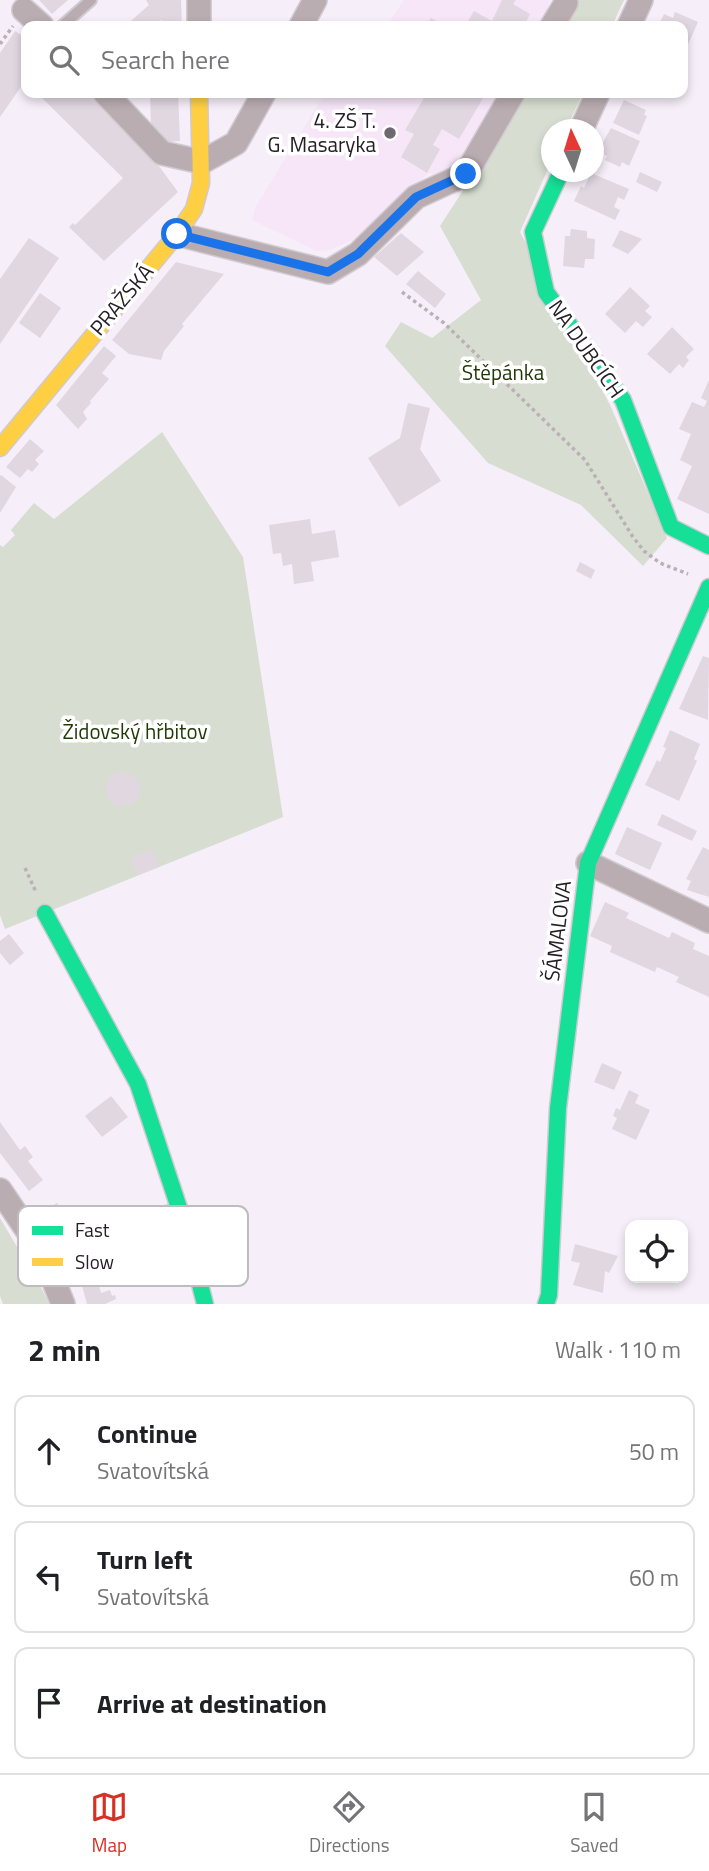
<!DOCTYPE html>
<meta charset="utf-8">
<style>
:root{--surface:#fff;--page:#f2f2f2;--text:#202124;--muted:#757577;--line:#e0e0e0;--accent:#d93025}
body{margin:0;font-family:"Titillium Web",sans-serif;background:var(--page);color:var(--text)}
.controls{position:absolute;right:21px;bottom:21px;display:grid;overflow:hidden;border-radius:14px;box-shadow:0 4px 10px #0003}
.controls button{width:63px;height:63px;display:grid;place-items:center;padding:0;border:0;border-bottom:2px solid var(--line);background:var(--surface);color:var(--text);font:35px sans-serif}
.compass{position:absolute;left:541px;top:119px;width:63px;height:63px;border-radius:50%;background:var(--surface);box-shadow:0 4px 10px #0003;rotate:356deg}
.stop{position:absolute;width:21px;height:21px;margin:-16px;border:5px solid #1a73e8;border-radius:50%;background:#fff}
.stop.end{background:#1a73e8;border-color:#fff;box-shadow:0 2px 7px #0008}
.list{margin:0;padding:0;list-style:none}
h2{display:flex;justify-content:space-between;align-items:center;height:91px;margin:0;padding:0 28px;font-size:30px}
h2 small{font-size:23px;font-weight:400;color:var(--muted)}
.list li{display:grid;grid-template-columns:46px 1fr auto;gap:21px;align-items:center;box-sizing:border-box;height:112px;margin:0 14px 14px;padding:0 14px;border:2px solid var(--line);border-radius:14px}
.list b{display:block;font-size:26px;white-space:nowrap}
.list p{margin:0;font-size:23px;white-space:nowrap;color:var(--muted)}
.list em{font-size:23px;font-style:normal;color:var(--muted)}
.icon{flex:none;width:38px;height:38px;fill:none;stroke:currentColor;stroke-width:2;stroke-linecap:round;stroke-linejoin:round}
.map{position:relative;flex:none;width:709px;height:1304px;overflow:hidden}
.search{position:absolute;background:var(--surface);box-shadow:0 4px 10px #0003;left:21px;right:21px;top:21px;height:77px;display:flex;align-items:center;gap:18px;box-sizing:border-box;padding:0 24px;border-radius:14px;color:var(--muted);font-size:26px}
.sheet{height:469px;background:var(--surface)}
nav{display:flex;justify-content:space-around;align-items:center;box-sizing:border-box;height:98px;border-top:2px solid var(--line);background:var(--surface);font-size:19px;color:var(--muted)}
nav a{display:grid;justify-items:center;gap:4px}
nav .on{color:var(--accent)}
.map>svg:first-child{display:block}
</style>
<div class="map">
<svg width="709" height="1304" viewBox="0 0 709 1304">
<rect width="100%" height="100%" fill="#f6eef8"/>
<path fill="#f6e6f8" d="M404 0H550L542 26H387Z
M325 93H503L453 179 429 173 353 240 329 250 317 251 252 220 255 208Z"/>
<path fill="#d7ded1" d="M574 0H624L612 26H568Z
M526 93H583L566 129 552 130 551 162 520 232 611 407 667 538 643 566 581 505 488 463 385 346 401 322 432 338 481 300 440 226Z
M162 432 243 557 283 817 5 929 0 915V545L3 547 15 535 11 530 34 503 54 519Z
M0 1218 43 1291 49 1304H3L0 1296Z"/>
<path fill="#e0d7e1" d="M39 0H68L52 14Z
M146 0H181L182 26H166L161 20 153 26H125L149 5Z
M502 0H516L513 4 530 14 524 26H465L474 11 492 21Z
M675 12 698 22 686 49 683 48V26H658L664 14 673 18Z
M431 18 445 26H426Z
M15 31 26 38V82L25 81 0 117V53Z
M37 93H87L150 154 178 192 104 261 69 227 73 223 75 225 123 178Z
M150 93H178L180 141 165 142 151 126Z
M427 93H486L459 139 442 129 433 145 440 149 427 173 401 157 414 134 405 130Z
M624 100 646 110 644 115 647 116 639 135 613 123Z
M611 128 640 141 629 166 622 162 620 167 605 160 607 156 600 153 603 146 602 144Z
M640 172 662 182 657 192 636 182Z
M591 173 629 189 624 200 618 197 614 207 620 210 615 220 574 201 581 186 584 188Z
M571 229 587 231V238L595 239 594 259H585L584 268 563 266 565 236H570Z
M620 230 642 239 628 254 612 246Z
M401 233 424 252 397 276 374 257Z
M29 238 59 258 0 344V279Z
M176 262 224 274 182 324 184 326 164 351 161 360 129 354 112 340Z
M418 271 446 294 435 308 406 284Z
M630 287 650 306 645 311 652 317 643 327 636 321 625 333 605 314Z
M40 293 61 308 40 338 19 323Z
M672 327 694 349 686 357 689 360 683 368 679 364 670 374 647 354Z
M104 346 116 356 102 373 109 379 90 401 91 403 83 412 87 419 78 429 56 405Z
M709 380V514L677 499 692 466 680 460 691 434 679 429 692 402 704 407 707 401 701 398Z
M408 403 430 408 420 449 441 481 399 507 368 458 400 438Z
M30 439 44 451 35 460 39 464 32 472 28 469 20 478 6 467Z
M1 475 16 487 0 513V476Z
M310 519 312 534 335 530 339 557 311 562 314 581 294 584 292 564 283 566 281 553 273 554 269 525Z
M580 562 595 570 591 579 576 571Z
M703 656 709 658 708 720 679 709Z
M670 730 700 744 694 759 697 761 679 801 645 785 657 760 660 762 666 748 663 747Z
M106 789a17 17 0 1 1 34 0a17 17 0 1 1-34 0Z
M662 814 697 831 692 841 657 825Z
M627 827 662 843 650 870 615 854Z
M703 847 709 850V897L687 890 691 881 686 879Z
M152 849 159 867 137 875 131 857Z
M605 902 629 913 626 918 669 938 672 932 695 943 693 949 709 956V997L676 982 679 977 657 967 655 972 610 952 612 946 590 936Z
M9 934 24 953 10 965 0 953V941Z
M602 1063 622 1072 614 1090 594 1082Z
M629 1090 639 1095 635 1103 650 1110 636 1140 612 1129 617 1118 613 1116 616 1108 620 1110Z
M111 1096 128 1117 102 1137 85 1116Z
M0 1122 20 1150 25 1146 33 1157 28 1161 43 1180 29 1191 0 1153Z
M57 1203 75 1234 78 1232 95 1263 75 1273 42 1211Z
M168 1203 173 1215 152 1225 147 1214Z
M575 1244 618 1256 609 1273 605 1271 603 1293 573 1285 580 1263 571 1261Z
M96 1274 101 1293 110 1290 112 1296 115 1295 116 1299 105 1304H87L81 1282Z"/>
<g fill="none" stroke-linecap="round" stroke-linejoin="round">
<g stroke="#d0cad1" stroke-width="14">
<path id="lane" d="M62 26 91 0"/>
</g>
<g stroke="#d0cad1" stroke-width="26">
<path id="street" d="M24 10 42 26
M199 26V0
M301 26 315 0
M552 26 566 3
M629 26 641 0
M105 93 162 153 202 162 236 143 264 93
M581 130 598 93
M177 234 328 272 358 254 416 197 466 174 513 93
M588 863 709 921
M0 1190 43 1254 63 1304"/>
</g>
<g stroke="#d0cad1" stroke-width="19">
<path id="fast" d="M561 172 533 232 546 292 623 400 671 527 709 546
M45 913 138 1084 185 1226 205 1304
M546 1304 549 1295 558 1108 588 863 709 587"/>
</g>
<g stroke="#d0cad1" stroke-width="19">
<path id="slow" d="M0 448 177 234 194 209 201 183 199 93"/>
</g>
<path stroke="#bab0b5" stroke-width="3.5" stroke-dasharray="3.5 3.5" stroke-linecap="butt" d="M0 44 13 26
M402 292 444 323 585 460 633 537 644 551 660 563 688 574
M25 868 36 892"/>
<use href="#lane" stroke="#baadb1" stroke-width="10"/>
<use href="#street" stroke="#baadb1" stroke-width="23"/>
<use href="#fast" stroke="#16e098" stroke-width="16"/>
<use href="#slow" stroke="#ffcf43" stroke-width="16"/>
</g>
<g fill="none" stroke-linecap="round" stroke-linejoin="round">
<path stroke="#1a73e8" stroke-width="9" d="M177 234 328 272 358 254 416 197 466 174"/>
</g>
<circle fill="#6e6870" stroke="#fff" stroke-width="2.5" cx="390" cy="133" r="7"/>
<g text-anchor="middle" stroke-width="7" stroke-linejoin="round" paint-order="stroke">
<g font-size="21" fill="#252026" stroke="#fff" text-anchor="end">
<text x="376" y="128">4. ZŠ T.<tspan x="376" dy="24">G. Masaryka</tspan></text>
</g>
<g font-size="21" fill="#252026" stroke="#fff">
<text transform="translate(122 300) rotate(-50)" y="7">PRAŽSKÁ</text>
<text transform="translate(586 349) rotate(55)" y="7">NA DUBCÍCH</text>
<text transform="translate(558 931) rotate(-83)" y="7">ŠÁMALOVA</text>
</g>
<g font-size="21" fill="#1f3905" stroke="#fff">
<text x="503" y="380">Štěpánka</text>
<text x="135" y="739">Židovský hřbitov</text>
</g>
</g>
<rect x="18" y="1206" width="230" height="80" rx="10" fill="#fff" stroke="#bebcbe" stroke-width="2"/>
<rect x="32" y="1226" width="31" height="9" fill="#16e098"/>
<rect x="32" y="1258" width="31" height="8" fill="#ffcf43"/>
<g font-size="19" fill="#252026">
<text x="75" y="1237">Fast</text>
<text x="75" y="1269">Slow</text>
</g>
</svg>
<div class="controls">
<button><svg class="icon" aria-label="locate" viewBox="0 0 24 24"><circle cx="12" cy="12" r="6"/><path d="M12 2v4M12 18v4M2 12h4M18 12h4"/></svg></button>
</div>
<svg class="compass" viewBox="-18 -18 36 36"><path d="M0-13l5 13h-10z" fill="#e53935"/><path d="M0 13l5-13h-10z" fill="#757577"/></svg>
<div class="stop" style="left:177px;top:234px"></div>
<div class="stop end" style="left:466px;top:174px"></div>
<div class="search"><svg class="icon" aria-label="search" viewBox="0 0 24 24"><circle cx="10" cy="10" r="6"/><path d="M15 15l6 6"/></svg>Search here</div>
</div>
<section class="sheet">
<h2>2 min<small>Walk · 110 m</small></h2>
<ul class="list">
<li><svg class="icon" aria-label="ahead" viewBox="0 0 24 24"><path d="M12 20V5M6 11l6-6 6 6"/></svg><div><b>Continue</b><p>Svatovítská</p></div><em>50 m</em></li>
<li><svg class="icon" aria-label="left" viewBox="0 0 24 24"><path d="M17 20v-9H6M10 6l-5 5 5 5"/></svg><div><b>Turn left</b><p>Svatovítská</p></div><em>60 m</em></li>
<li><svg class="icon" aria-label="arrive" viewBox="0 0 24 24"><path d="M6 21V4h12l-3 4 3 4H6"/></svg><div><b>Arrive at destination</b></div></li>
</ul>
</section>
<nav>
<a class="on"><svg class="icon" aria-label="map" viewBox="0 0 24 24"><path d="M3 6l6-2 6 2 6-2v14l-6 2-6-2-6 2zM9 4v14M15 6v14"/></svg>Map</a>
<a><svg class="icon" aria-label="directions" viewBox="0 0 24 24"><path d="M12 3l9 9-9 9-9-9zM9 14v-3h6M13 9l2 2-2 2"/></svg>Directions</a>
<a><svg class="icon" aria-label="saved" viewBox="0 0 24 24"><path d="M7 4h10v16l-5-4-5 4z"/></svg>Saved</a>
</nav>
